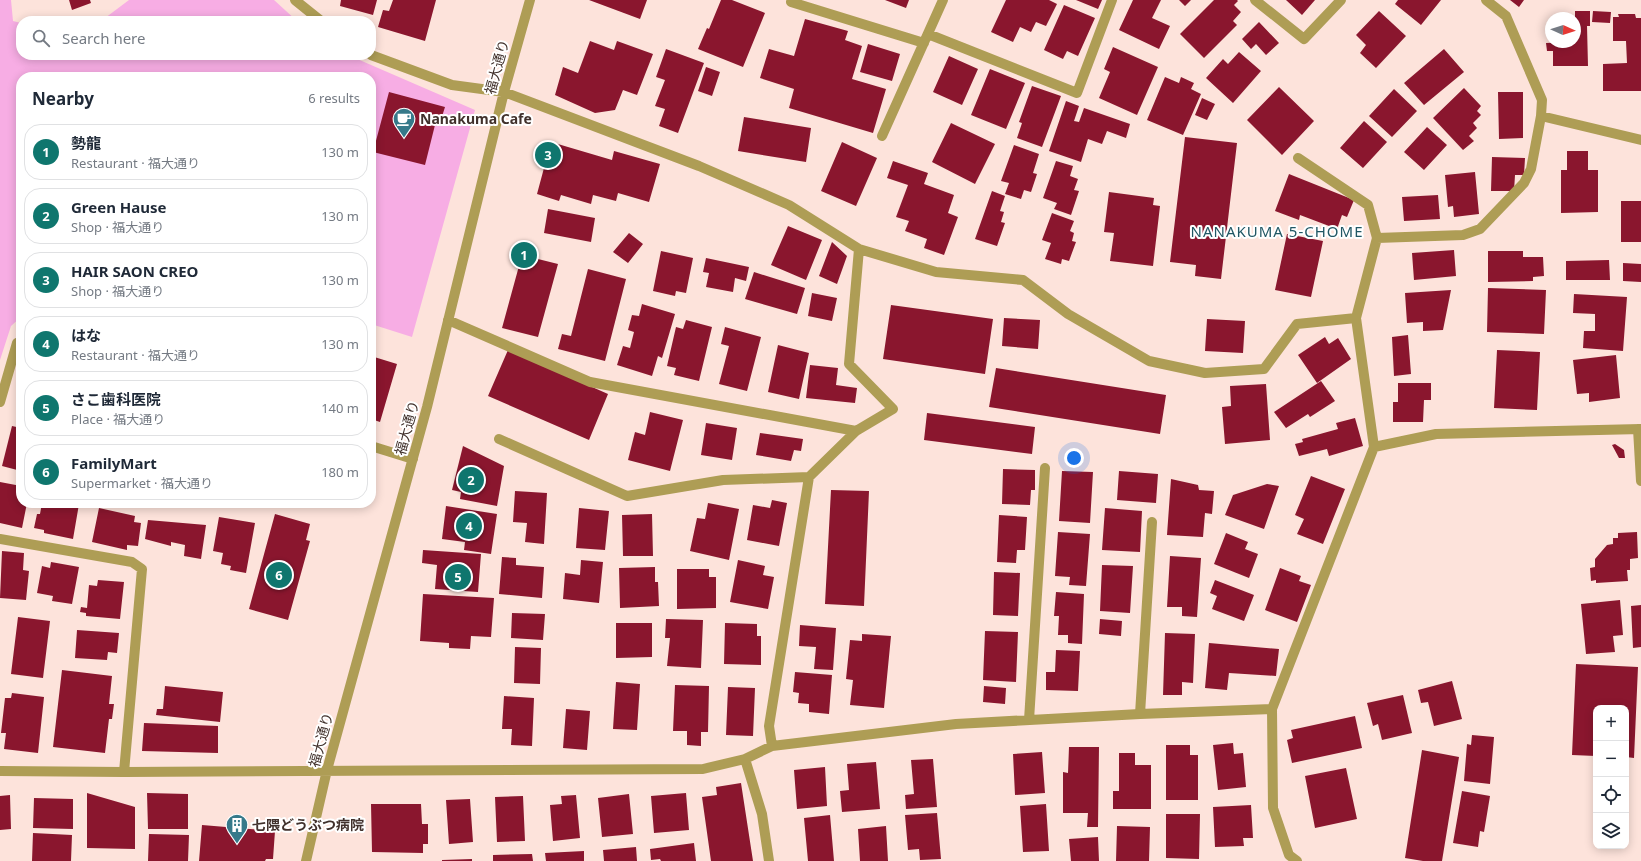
<!DOCTYPE html>
<meta charset="utf-8">
<style>
:root{--surface:#fff;--page:#f2f2f3;--text:#1f2937;--muted:#747a83;--line:#e0e1e3;--accent:#0f766e}
body{margin:0;font-family:"Noto Sans","Noto Sans JP",sans-serif;background:var(--page);color:var(--text)}
.controls{position:absolute;right:12px;bottom:12px;display:grid;overflow:hidden;border-radius:8px;box-shadow:0 2px 10px #0003}
.controls button{width:36px;height:36px;display:grid;place-items:center;padding:0;border:0;border-bottom:1px solid var(--line);background:var(--surface);color:var(--text);font:20px sans-serif}
.compass{position:absolute;left:1545px;top:12px;width:36px;height:36px;border-radius:50%;background:var(--surface);box-shadow:0 2px 10px #0003;rotate:93deg}
.you{position:absolute;left:1074px;top:458px;width:14px;height:14px;margin:-10px;border:3px solid #fff;border-radius:50%;background:#1a73e8;box-shadow:0 0 0 6px #1a73e833}
.badge{display:grid;place-items:center;width:26px;height:26px;border-radius:50%;background:var(--accent);color:#fff;font-size:13px;font-weight:700}
.pin{position:absolute;translate:-50% -50%;border:2px solid #fff;box-shadow:0 1px 4px #0006}
.list{margin:0;padding:0;list-style:none}
h2{display:flex;justify-content:space-between;align-items:center;height:52px;margin:0;padding:0 16px;font-size:17px}
h2 small{font-size:13px;font-weight:400;color:var(--muted)}
.list li{display:grid;grid-template-columns:26px 1fr auto;gap:12px;align-items:center;box-sizing:border-box;height:56px;margin:0 8px 8px;padding:0 8px;border:1px solid var(--line);border-radius:16px}
.list b{display:block;font-size:15px;white-space:nowrap}
.list p{margin:0;font-size:13px;white-space:nowrap;color:var(--muted)}
.list em{font-size:13px;font-style:normal;color:var(--muted)}
.icon{flex:none;width:22px;height:22px;fill:none;stroke:currentColor;stroke-width:2;stroke-linecap:round;stroke-linejoin:round}
.map{position:relative;flex:none;width:1641px;height:861px;overflow:hidden}
.search{position:absolute;background:var(--surface);box-shadow:0 2px 10px #0003;left:16px;top:16px;width:360px;height:44px;display:flex;align-items:center;gap:10px;box-sizing:border-box;padding:0 14px;border-radius:16px;color:var(--muted);font-size:15px}
.panel{position:absolute;background:var(--surface);box-shadow:0 2px 10px #0003;left:16px;top:72px;width:360px;height:436px;border-radius:16px}
.map>svg:first-child{display:block}
</style>
<div class="map">
<svg width="1641" height="861" viewBox="0 0 1641 861">
<rect width="100%" height="100%" fill="#fde3db"/>
<path fill="#f7ade4" d="M0 0H11L13 21 21 23V55H348L475 110 412 337 371 324V77H21V317L11 326 0 360Z
M129 0H274L297 21H101Z"/>
<path fill="#8a162e" d="M69 0H90L91 3 72 10Z
M341 0H377L373 15 340 6Z
M393 0H436L425 41 378 27 383 10 389 11Z
M589 0H647L640 19Z
M721 0H732L765 13 743 67 698 49 707 28 709 29Z
M885 0H909L906 8Z
M1006 0H1049L1057 4 1046 26 1036 22 1031 32 1020 27 1013 42 991 32Z
M1076 0H1102L1098 9Z
M1133 0H1161L1152 18 1170 26 1159 49 1119 30Z
M1179 0H1191L1185 6Z
M1214 0H1237L1238 1 1234 5 1241 12 1233 21 1237 25 1204 58 1180 34Z
M1286 0H1315L1302 15Z
M1398 0H1441L1421 25 1395 4Z
M1510 0H1524L1519 7Z
M1064 5 1095 18 1078 56 1067 51 1063 59 1044 50Z
M1379 11 1406 36 1376 68 1360 53 1366 45 1356 35Z
M1575 11H1590V26H1587L1588 66H1553V51H1547L1546 43 1575 42Z
M1593 11 1611 12 1610 23 1592 22Z
M1618 14H1635L1636 18H1641V91H1603V64L1627 63 1626 41H1613V17H1619Z
M805 19 848 31 845 40 862 46 852 79 886 89 873 133 789 108 794 89 760 78 769 49 794 56Z
M1259 22 1279 43 1266 55 1256 44 1251 49 1242 39Z
M590 41 614 50 617 41 653 54 637 95 623 90 615 110 595 113 555 95 563 67 578 73Z
M868 44 900 54 892 81 860 72Z
M1113 47 1158 67 1137 115 1099 98 1110 72 1104 69Z
M666 49 704 63 678 133 659 126 665 109 655 106 665 80 656 77Z
M1444 49 1464 72 1424 105 1404 83Z
M1239 52 1261 71 1233 103 1206 78 1223 59 1228 64Z
M949 56 978 69 962 105 933 92Z
M706 67 720 72 712 96 698 91Z
M990 69 1025 83 1006 129 971 115Z
M1165 77 1179 83 1181 77 1194 83 1191 89 1201 94 1183 135 1147 120Z
M1032 86 1061 96 1042 147 1017 138 1022 123 1019 122Z
M1279 87 1314 121 1282 155 1247 120Z
M1464 88 1481 106 1477 111 1481 115 1473 123 1477 128 1469 136 1474 141 1463 150 1433 118Z
M1394 89 1417 111 1392 137 1369 116Z
M389 92 445 107 439 126 435 125 425 165 373 152Z
M1498 92H1523V138L1499 139Z
M1202 98 1215 104 1207 120 1195 115Z
M1066 101 1079 106 1074 121 1079 122 1084 108 1130 124 1126 138 1107 131 1102 144 1088 139 1081 162 1049 151Z
M744 117 811 128 806 162 738 151Z
M1364 121 1387 142 1363 168 1340 148Z
M951 123 995 144 975 184 932 162Z
M1427 127 1447 145 1424 170 1404 152Z
M1185 137 1237 143 1221 279 1195 276 1196 265 1170 262Z
M551 142 612 160 614 151 660 164 649 202 618 193 616 201 593 195 591 204 561 195 559 201 537 194Z
M842 142 877 158 856 206 821 191Z
M1014 145 1039 154 1033 173 1037 174 1031 192 1024 190 1021 199 1005 194 1009 183 1001 181Z
M1567 151H1588V170H1598V212L1561 213V170H1567Z
M1492 157 1525 158 1524 175H1515L1514 191H1491Z
M893 161 928 173 924 184 954 195 948 213 958 217 944 255 924 248 927 239 905 231 909 221 896 217 908 185 887 178Z
M1056 161 1073 166 1070 176 1078 179 1074 190 1079 191 1071 215 1054 209 1057 203 1043 198Z
M1475 172 1479 214 1454 217 1453 206 1448 207 1445 175Z
M1289 174 1354 200 1347 217 1342 215 1337 229 1300 215 1299 220 1275 211Z
M992 191 1005 196 1000 211 1004 212 1001 222 1005 223 997 246 975 239Z
M1109 192 1154 198 1153 205 1160 206 1153 266 1110 261 1114 233 1104 232Z
M1438 195 1440 219 1404 221 1402 197Z
M1621 201H1641V242H1621Z
M548 209 595 218 591 242 544 233Z
M1052 213 1074 221 1070 231 1074 233 1072 241 1076 242 1069 261 1062 259 1061 264 1045 259 1051 243 1042 240Z
M788 226 822 240 806 280 771 265Z
M629 233 643 244 628 263 613 252Z
M1287 234 1323 241 1311 297 1275 290Z
M832 242 847 256 837 284 819 276Z
M1454 250 1456 276 1414 280 1412 253Z
M661 251 693 258 686 293 676 291 675 296 653 291Z
M1488 251H1523V257H1543L1544 276 1533 277V281L1488 282Z
M522 255 558 264 538 337 502 328Z
M706 258 749 267 746 281 735 278 733 292 706 287 709 273 703 272Z
M1609 260 1610 280H1566V261Z
M1623 263 1641 264V282L1623 281Z
M588 269 626 279 605 361 558 349 562 334 571 336Z
M754 272 805 288 797 314 745 299Z
M1488 288 1546 290 1544 334 1487 332Z
M1451 290 1443 330 1423 331V322L1407 323 1405 293Z
M812 293 837 298 832 321 808 316Z
M1574 294 1627 297 1623 351 1583 348 1584 331H1595V314L1573 313Z
M642 304 675 314 662 358 658 356 652 376 617 365 623 346 630 348 634 332 628 330 632 315 639 316Z
M891 305 993 319 985 374 883 359Z
M1004 318 1040 320 1038 349 1002 346Z
M1207 319 1245 321 1243 353 1205 351Z
M686 320 712 327 699 381 674 375 676 368 667 366 676 327 683 329Z
M725 327 761 337 747 391 719 384 729 346 721 344Z
M1408 335 1411 374 1394 376 1392 337Z
M1325 337 1329 344 1338 338 1351 359 1317 383 1298 355Z
M778 345 809 353 799 399 768 392Z
M508 350 608 394 589 440 488 396Z
M1497 350 1540 352 1537 410 1494 408Z
M1616 355 1620 398 1589 402V393L1577 394 1573 360Z
M371 356 397 364 380 422 371 419Z
M810 365 838 368 836 385 857 388 855 403 806 398Z
M996 368 1166 395 1160 434 989 407Z
M1321 381 1335 401 1310 417 1308 414 1286 428 1274 412Z
M1398 383H1431V400H1424L1423 422H1393V402H1398Z
M1266 384 1270 440 1225 444 1222 407 1231 406 1230 386Z
M650 412 683 420 670 471 628 460 635 432 645 435Z
M927 413 1035 427 1032 454 924 440Z
M1355 418 1363 446 1329 456 1327 449 1299 456 1295 444 1303 442 1302 439 1338 429 1336 423Z
M706 423 737 428 732 460 701 455Z
M12 426 21 428V471L2 466Z
M760 433 803 439 801 451 794 450 791 461 756 455Z
M1615 444 1624 450 1625 458H1619L1612 445Z
M463 446 504 466 497 506 460 499 461 492 452 490Z
M1003 469 1035 470V490H1031L1030 505 1002 504Z
M1062 471 1093 472 1090 523 1059 521Z
M1119 471 1158 474 1156 503 1117 500Z
M1311 476 1345 489 1323 544 1297 534 1304 519 1295 515Z
M1171 479 1198 485 1199 490 1214 491 1212 514 1205 513 1203 537 1167 535Z
M0 482 21 486V503H27L22 528 0 523Z
M1267 484 1279 486 1264 529 1225 515 1233 495Z
M831 490 869 491 864 606 825 604Z
M515 491 547 493 544 544 525 542 527 523 513 522Z
M772 500 787 503 779 546 747 540 753 505 770 508Z
M42 503 79 504 73 539 44 533V530L34 528 37 514H40Z
M708 503 739 509 729 560 690 551 697 518 705 519Z
M446 506 497 514 491 554 464 550 465 542 442 539Z
M99 508 135 516 134 522 141 523 138 546 127 545V550L92 542Z
M579 508 609 511 605 550 576 548Z
M1105 508 1142 511 1140 552 1102 550Z
M275 514 310 524 306 540 310 541 288 620 249 609Z
M652 514 653 556H623L622 515Z
M999 515 1027 517 1025 550H1017L1016 563 997 562Z
M219 517 255 523 246 573 230 570 231 566 221 564 223 553 213 551Z
M148 520 206 525 201 559 184 556 185 545 171 542V546L145 539Z
M1058 532 1090 534 1086 586 1069 585 1070 577 1055 576Z
M1637 532 1638 558 1630 559V570H1627L1628 581 1596 583V580L1591 581 1590 568 1595 567V559L1607 545 1613 544V538H1618V533Z
M1226 533 1248 542 1245 549 1258 554 1249 578 1214 564Z
M423 550 481 554 478 592 435 589 437 565 422 563Z
M2 551 24 553 23 570 29 571 26 600 0 598Z
M1170 556 1201 558 1197 617 1182 616V607H1167Z
M502 557 516 558V565L544 567 542 598 499 594Z
M581 560 603 562 599 603 563 599 565 573 580 575Z
M738 560 765 566 763 575 774 577 768 609 730 602Z
M51 562 79 567 72 604 52 601 53 596 37 593 42 566 50 568Z
M1102 565 1133 566 1130 613 1100 611Z
M655 567V582H658L659 606 620 608 619 568Z
M1280 568 1301 576 1299 581 1311 585 1297 622 1265 610Z
M677 569H709V577H716V608L677 609Z
M994 572 1020 573 1018 616 993 615Z
M98 580 124 582 120 619 86 616V613L80 612 81 607 87 608 89 585 97 586Z
M1215 580 1254 595 1244 621 1212 609 1217 596 1210 593Z
M1056 592 1084 594 1082 644 1068 643V635H1058L1059 616H1054Z
M423 594 494 598 491 637 471 636 470 649 449 648V643L420 641Z
M1620 600 1623 635 1613 636 1615 652 1586 654 1581 604Z
M1641 605V647L1633 648 1631 606Z
M512 613 545 614 543 640 511 638Z
M18 617 50 621 43 678 11 674Z
M666 619 703 620 701 668 667 666 670 638H665Z
M1100 619 1122 621 1121 636 1099 634Z
M616 623H652V657L616 658Z
M725 623 757 624V636H761V665L724 664Z
M800 625 836 628 833 670 814 669 816 647 799 646Z
M77 630 119 633 117 653 108 652 107 660 75 658Z
M985 631 1018 632 1016 682 983 680Z
M1165 633 1195 634 1193 683 1182 682V695H1163Z
M862 634 891 636 884 708 850 705 853 680 846 679 850 640 862 641Z
M1209 643 1279 649 1276 676 1229 673 1227 690 1205 688Z
M515 647 541 648 540 684 514 683Z
M1056 650 1080 651 1078 691 1046 690V672H1055Z
M1576 664 1638 667 1634 758 1626 757V708H1596V756L1572 755Z
M62 670 112 676 109 704H114L112 719H109L105 753 53 747Z
M795 672 832 675 829 714 809 712V704L798 703 799 693 793 692Z
M1452 681 1462 719 1434 726 1428 702 1421 703 1418 690Z
M616 682 640 684 637 730 613 729Z
M675 685 709 686 708 732H701V746L687 745V731H673Z
M165 686 223 692 220 722 156 715 157 709H163Z
M984 686 1006 688 1005 704 983 702Z
M728 687 755 688 753 736 726 735Z
M12 693 44 697 38 753 4 749 6 733H1L5 698H11Z
M1403 695 1412 733 1382 740 1378 724 1373 726 1367 703Z
M504 696 534 698 532 746 511 745 512 729H502Z
M566 709 590 711 587 750 563 748Z
M1355 716 1362 748 1292 763 1287 740 1293 738 1291 730Z
M144 723 218 726V753L142 751Z
M1472 735 1494 737 1490 784 1464 781 1467 744 1471 745Z
M1233 743 1234 754 1243 753 1246 787 1218 790 1213 745Z
M1166 745H1190V755H1198V800H1166Z
M1069 747H1099L1098 827H1087L1088 813H1063V772L1068 773Z
M1422 750 1459 757 1442 861H1423L1405 858Z
M1042 752 1045 793 1015 795 1013 754Z
M1119 753H1135V765H1151V809H1113V791H1119Z
M933 759 937 807 906 809 905 795 914 794 911 760Z
M876 762 880 809 842 812 840 791 849 790 847 764Z
M825 767 827 806 797 809 794 770Z
M1346 768 1357 819 1315 828 1305 776Z
M741 783 753 861H711L702 797 717 795 716 787Z
M1462 791 1490 796 1484 832 1480 831 1478 847 1453 843Z
M87 793 135 807V849L87 848Z
M147 793 188 794V829H148Z
M686 793 689 830 654 833 651 796Z
M629 794 633 834 602 837 598 798Z
M10 795 11 829 0 830V796Z
M576 795 580 838 553 841 550 805 562 804 561 796Z
M523 796 525 841 497 842 495 797Z
M34 798 73 799V829L33 828Z
M470 799 473 842 449 844 446 800Z
M371 804H421L422 824H428V844H423V853L372 852Z
M1046 804 1049 851 1023 852 1020 806Z
M1251 805 1253 838H1243L1244 846 1215 847 1213 807Z
M937 813 941 859 920 860 919 849 908 850 905 815Z
M1166 814H1200L1199 859 1166 858Z
M830 815 834 861H808L804 818Z
M202 825 275 831 273 859H266L265 861H199Z
M886 826 888 861H860L858 829Z
M1117 826 1150 827 1149 861H1116Z
M33 833 72 835 71 861H32Z
M149 834 189 835 188 861H148Z
M1098 837 1099 861H1071L1069 839Z
M694 843 696 861H661L660 859 651 860 650 849Z
M636 847 637 861H604L603 850Z
M584 851V861H546L545 853Z
M532 854 533 861H493V855Z
M472 859V861H442V860Z"/>
<g fill="none" stroke-linecap="round" stroke-linejoin="round">
<path stroke="#ae9d55" stroke-width="10" d="M295 0 321 21
M1255 0 1304 39 1341 0
M791 2 924 43
M928 34 1077 93 1112 0
M371 55 452 85 504 92 699 166 789 205 859 249 936 272 1023 280 1068 314 1149 361 1205 373 1264 369 1297 324 1356 318
M1541 116 1641 140
M882 136 943 0
M1298 158 1368 205 1377 238
M448 320 590 382 856 431
M0 402 17 343 21 341
M1638 429 1641 481
M499 439 627 496 723 480 809 477
M371 446 413 459
M1374 447 1436 434 1641 429
M0 539 132 562 142 569 124 772
M1140 714 1152 522
M1029 720 1045 468
M772 746 769 726 809 477 856 431 893 409 849 364 859 249
M745 759 762 814 769 861
M0 771 124 772 703 769 745 759 772 746 956 724 1140 714 1272 709
M306 861 327 770 427 407 504 92 530 0
M1297 861 1289 855 1273 808 1272 709 1374 447 1356 318 1377 238 1463 235 1480 229 1524 183 1531 169 1541 116 1542 100 1506 16 1486 0"/>
</g>
<defs>
<g id="cafe-pin" transform="scale(1.15)"><path d="M0 17L-7.5 6A9.5 9.5 0 1 1 7.5 6Z" fill="#36798a" stroke="#fff"/><path d="M-5.5-4.5H6V0H3Q3 3.5 0 3.5H-2.5Q-5.5 3.5-5.5 0ZM3-3.2v2h1.7v-2ZM-6 4.5H4V6H-6Z" fill="#fff"/></g>
<g id="building-pin" transform="scale(1.15)"><path d="M0 17L-7.5 6A9.5 9.5 0 1 1 7.5 6Z" fill="#36798a" stroke="#fff"/><path d="M-4-6H4V6H1V3H-1V6H-4ZM-2.5-4.3h1.7v1.8h-1.7ZM.8-4.3h1.7v1.8H.8ZM-2.5-1h1.7V.8h-1.7ZM.8-1h1.7V.8H.8Z" fill="#fff"/></g>
</defs>
<g fill-rule="evenodd">
<use href="#cafe-pin" x="404" y="119"/>
<use href="#building-pin" x="237" y="825"/>
</g>
<g text-anchor="middle" stroke-width="4" stroke-linejoin="round" paint-order="stroke">
<g font-size="14" fill="#41312c" stroke="#fff">
<text transform="translate(497 67) rotate(-75)" y="5">福大通り</text>
<text transform="translate(407 428) rotate(-75)" y="5">福大通り</text>
<text transform="translate(321 740) rotate(-75)" y="5">福大通り</text>
</g>
<g font-size="14" font-weight="bold" fill="#41312c" stroke="#fff" text-anchor="start">
<text x="420" y="124">Nanakuma Cafe</text>
<text x="252" y="830">七隈どうぶつ病院</text>
</g>
<g font-size="15" letter-spacing="1" fill="#215764" stroke="#fff">
<text x="1277" y="237">NANAKUMA 5-CHOME</text>
</g>
</g>
</svg>
<div class="controls">
<button>+</button>
<button>−</button>
<button><svg class="icon" aria-label="locate" viewBox="0 0 24 24"><circle cx="12" cy="12" r="6"/><path d="M12 2v4M12 18v4M2 12h4M18 12h4"/></svg></button>
<button><svg class="icon" aria-label="layers" viewBox="0 0 24 24"><path d="M12 4l9 5-9 5-9-5zM3 14l9 5 9-5"/></svg></button>
</div>
<svg class="compass" viewBox="-18 -18 36 36"><path d="M0-13l5 13h-10z" fill="#e53935"/><path d="M0 13l5-13h-10z" fill="#747a83"/></svg>
<div class="you"></div>
<div class="pin badge" style="left:524px;top:255px">1</div>
<div class="pin badge" style="left:471px;top:480px">2</div>
<div class="pin badge" style="left:548px;top:155px">3</div>
<div class="pin badge" style="left:469px;top:526px">4</div>
<div class="pin badge" style="left:458px;top:577px">5</div>
<div class="pin badge" style="left:279px;top:575px">6</div>
<div class="search"><svg class="icon" aria-label="search" viewBox="0 0 24 24"><circle cx="10" cy="10" r="6"/><path d="M15 15l6 6"/></svg>Search here</div>
<section class="panel">
<h2>Nearby<small>6 results</small></h2>
<ul class="list">
<li><span class="badge">1</span><div><b>勢龍</b><p>Restaurant · 福大通り</p></div><em>130 m</em></li>
<li><span class="badge">2</span><div><b>Green Hause</b><p>Shop · 福大通り</p></div><em>130 m</em></li>
<li><span class="badge">3</span><div><b>HAIR SAON CREO</b><p>Shop · 福大通り</p></div><em>130 m</em></li>
<li><span class="badge">4</span><div><b>はな</b><p>Restaurant · 福大通り</p></div><em>130 m</em></li>
<li><span class="badge">5</span><div><b>さこ歯科医院</b><p>Place · 福大通り</p></div><em>140 m</em></li>
<li><span class="badge">6</span><div><b>FamilyMart</b><p>Supermarket · 福大通り</p></div><em>180 m</em></li>
</ul>
</section>
</div>
